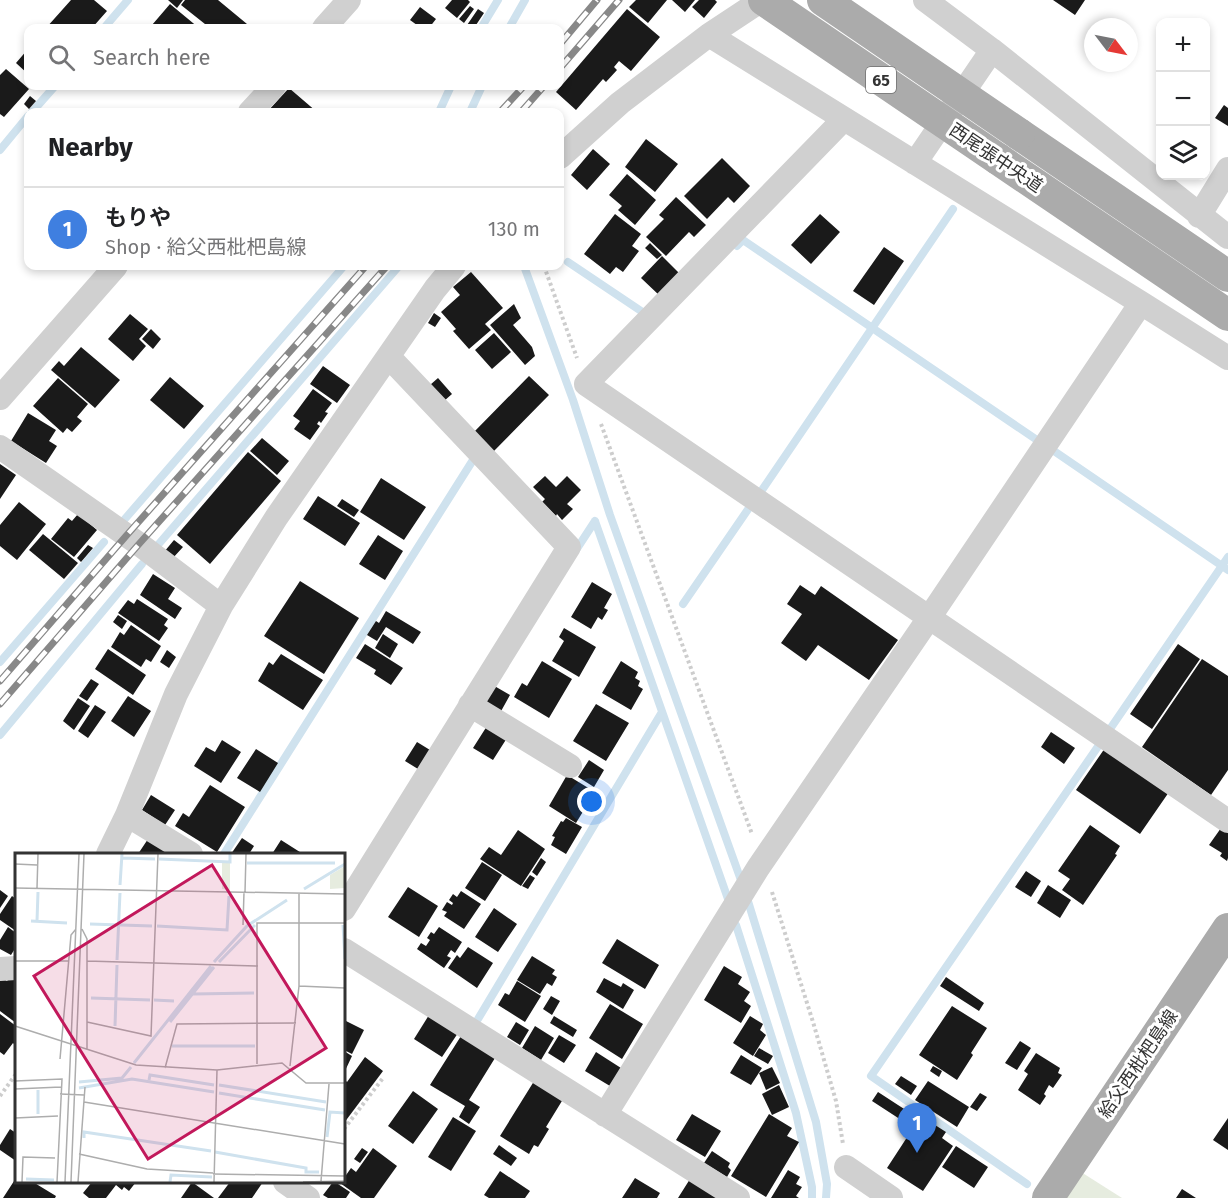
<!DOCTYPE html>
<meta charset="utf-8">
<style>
:root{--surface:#fff;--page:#f2f2f2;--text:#202124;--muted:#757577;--line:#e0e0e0;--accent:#e63946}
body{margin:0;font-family:"Fira Sans","Noto Sans JP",sans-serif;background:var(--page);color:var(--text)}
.controls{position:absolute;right:18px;top:18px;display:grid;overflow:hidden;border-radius:12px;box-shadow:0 3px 9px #0003}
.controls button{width:54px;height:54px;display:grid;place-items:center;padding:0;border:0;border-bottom:2px solid var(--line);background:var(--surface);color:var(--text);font:30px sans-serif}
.compass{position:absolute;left:1084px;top:18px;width:54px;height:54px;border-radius:50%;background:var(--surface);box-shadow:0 3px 9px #0003;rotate:122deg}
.you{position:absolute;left:592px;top:802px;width:21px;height:21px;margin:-15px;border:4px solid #fff;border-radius:50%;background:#1a73e8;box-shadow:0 0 0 9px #1a73e833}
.badge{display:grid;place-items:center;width:39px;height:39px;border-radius:50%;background:var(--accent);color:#fff;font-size:20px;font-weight:700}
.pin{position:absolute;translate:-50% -50px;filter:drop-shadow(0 2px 3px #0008)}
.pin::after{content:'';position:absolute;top:32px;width:21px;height:18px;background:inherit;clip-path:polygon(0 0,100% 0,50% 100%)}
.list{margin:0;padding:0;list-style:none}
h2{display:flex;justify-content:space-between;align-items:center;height:78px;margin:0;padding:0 24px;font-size:26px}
h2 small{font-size:20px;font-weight:400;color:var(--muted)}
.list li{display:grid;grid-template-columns:39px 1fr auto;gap:18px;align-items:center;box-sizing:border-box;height:84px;padding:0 24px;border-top:2px solid var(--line)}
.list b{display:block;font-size:22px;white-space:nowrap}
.list p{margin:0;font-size:20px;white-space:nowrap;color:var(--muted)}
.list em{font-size:20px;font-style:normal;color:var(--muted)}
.icon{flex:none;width:33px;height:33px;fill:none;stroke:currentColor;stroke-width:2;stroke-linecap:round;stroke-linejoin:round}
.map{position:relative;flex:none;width:1228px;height:1198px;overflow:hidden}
.search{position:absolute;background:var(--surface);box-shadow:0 3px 9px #0003;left:24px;top:24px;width:540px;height:66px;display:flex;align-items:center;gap:15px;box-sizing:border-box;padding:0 21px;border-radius:12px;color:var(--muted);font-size:22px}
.panel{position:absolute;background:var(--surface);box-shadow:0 3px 9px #0003;left:24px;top:108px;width:540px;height:162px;border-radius:12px}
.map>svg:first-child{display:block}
</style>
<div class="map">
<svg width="1228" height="1198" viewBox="0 0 1228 1198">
<rect width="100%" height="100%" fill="#fff"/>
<path fill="#e6ecdf" d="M1081 1172 1122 1198H1064Z"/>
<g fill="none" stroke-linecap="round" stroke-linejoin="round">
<path stroke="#cfe2ee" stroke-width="8" d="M104 28 128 0
M481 28 498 0
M509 28 525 0
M32 112 55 86
M439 112 451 86
M470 112 482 86
M0 150 28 116
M737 246 743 240 1037 440
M568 262 644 313
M524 266 573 400 610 515 742 883
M1054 451 1228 570
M760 493 953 209
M124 520 344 266
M595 521 728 899
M157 546 399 266
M576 550 595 521
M683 604 751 505
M0 662 104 542
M1110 729 1228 557
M0 735 142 564
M224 854 473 460
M747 898 816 1122 827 1184 826 1198
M736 925 796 1113 812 1187V1198
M478 1019 662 712
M1027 1184 871 1076 1099 745"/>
</g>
<path fill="#1a1a1a" d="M71 0H94L107 11 92 28H46Z
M168 0H183L177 8Z
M185 0H218L247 24 244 28H210L181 5Z
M452 0H468L470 2 457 18 445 8Z
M636 0H667L648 23 629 7Z
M672 0H695L685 12Z
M699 0H715L717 2 704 18 692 7Z
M1053 0H1085L1075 15Z
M170 4 199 28H157L152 25Z
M470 6 474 9 464 23 459 19Z
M420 7 436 19 429 28H421L410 20Z
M478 9 484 13 474 28H465Z
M627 9 660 37 631 71 619 61 614 67 617 70 606 82 603 79 576 110 556 92Z
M28 49V74L16 63Z
M6 69 29 89 4 117 0 114V75Z
M289 88 317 112H267Z
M30 96 36 101 29 109 24 104Z
M1224 105 1228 108V126L1215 118Z
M646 139 678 164 655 192 625 167Z
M593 149 610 164 587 190 571 175Z
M722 158 750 186 734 203 728 197 707 219 684 196Z
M627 174 656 200 635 225 618 210 622 206 609 195Z
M676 197 706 225 694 237 689 232 666 256 646 237 664 219 659 215Z
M615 214 641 234 632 246 639 251 623 272 616 267 610 274 584 254Z
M820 214 840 232 811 264 791 245Z
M650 243 662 255 657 259 645 248Z
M884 247 904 261 874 305 853 291Z
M662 256 681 275 660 296 641 278Z
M471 272 503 308 485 324 491 330 469 349 453 331 456 329 441 312 460 295 453 287Z
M514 304 521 318 513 325 532 347 535 356 525 365 490 325Z
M434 313 441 318 435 327 428 323Z
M130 314 148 329 139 339 146 346 133 361 108 339Z
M151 329 161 339 153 349 142 339Z
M494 333 511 352 492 369 475 350Z
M81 347 120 380 95 408 51 370 59 361 64 366Z
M323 366 350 385 337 403 310 384Z
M529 376 549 395 493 452 473 433Z
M170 377 204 406 184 429 150 400Z
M58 378 88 404 77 417 82 421 72 432 67 428 63 433 33 406Z
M438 378 452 394 444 401 430 385Z
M313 389 332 403 325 412 328 413 321 423 319 421 317 424 320 426 310 440 294 429 300 421 293 416Z
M28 413 56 430 49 441 57 446 46 463 11 441Z
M262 438 289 461 277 475 250 451Z
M248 452 281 481 210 564 177 535Z
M0 464 16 475 0 499Z
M545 476 556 487 567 476 581 490 567 504 573 509 562 520 557 514 556 516 542 502 545 499 533 487Z
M381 478 426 507 404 540 360 512Z
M318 496 360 523 345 546 303 519Z
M342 499 359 510 354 517 337 506Z
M19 502 46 524 17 560 0 546V525Z
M78 514 97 530 74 557 51 539 68 518 72 521Z
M43 534 78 563 64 579 29 550Z
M378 535 403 551 385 580 359 564Z
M174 540 183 547 172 559 164 552Z
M88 545 93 548 81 562 77 558Z
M153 574 175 588 168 599 182 608 175 619 140 595Z
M300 581 359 618 324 674 264 636Z
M592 582 612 594 604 608 608 610 602 620 598 617 591 629 571 617Z
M800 585 815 595 821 586 898 640 869 680 818 645 806 661 781 643 802 614 787 604Z
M137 599 168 619 164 625 168 628 159 641 118 613 128 600 134 604Z
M386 611 421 632 413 644 386 627 377 641 367 635 376 621 379 623Z
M118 615 127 621 122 629 113 622Z
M131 625 161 646 151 662 146 659 141 667 111 647 120 632 124 635Z
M564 628 596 647 579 677 552 661 564 641 559 637Z
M383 634 398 644 390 658 375 648Z
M365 644 403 668 391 685 374 674 376 670 356 658Z
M1178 644 1200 659 1152 729 1130 714Z
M108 649 146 675 133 695 95 669Z
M167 650 176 657 169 668 160 662Z
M281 654 323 680 303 710 258 681 269 662 273 665Z
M1202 659 1228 676V770L1211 795 1142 747Z
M542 661 572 679 549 718 514 697 522 683 527 686Z
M621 661 638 672 635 678 640 681 638 686 643 689 631 710 602 693Z
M91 679 99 684 87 701 79 696Z
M491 684 510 695 500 713 481 701Z
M128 696 151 711 134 737 111 721Z
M78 698 90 706 74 730 63 721Z
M596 704 629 723 606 761 573 741Z
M95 705 106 712 88 738 78 731Z
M487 726 507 738 493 760 473 748Z
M1051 732 1075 748 1064 764 1041 747Z
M222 740 241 752 221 783 194 766 206 747 215 752Z
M417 742 430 750 418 769 405 761Z
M1105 748 1169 792 1140 834 1076 790Z
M256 749 278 763 260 792 237 778Z
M589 760 604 770 594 787 578 777Z
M567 775 595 792 576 823 549 806Z
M210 785 245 807 217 852 175 826 183 813 189 817Z
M151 795 175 810 165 825 142 810Z
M566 818 582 827 566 854 551 845 555 837 552 836 561 821 563 822Z
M1090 825 1120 846 1115 854 1117 855 1083 905 1062 890 1070 879 1058 871Z
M1221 828 1228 833V858L1227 861 1220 856 1222 853 1209 845Z
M518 830 545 849 521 886 480 859 489 847 501 855Z
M242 838 254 846 249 854H231Z
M148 839 167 852 165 854H138Z
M281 840 303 854H272Z
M541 858 546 862 537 876 532 872Z
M482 862 502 875 485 901 465 888Z
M1026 871 1041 881 1031 897 1015 887Z
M530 875 535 878 528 889 522 886Z
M1048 885 1071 900 1060 918 1037 903Z
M408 887 438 906 419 937 388 917Z
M0 890 8 896 0 908Z
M461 891 481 904 464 929 444 916 447 912 442 910 447 902 452 905 453 903 449 900 453 894 457 897Z
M12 896 16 899V931L0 920V914Z
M494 908 517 924 498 952 475 937Z
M8 927 16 933V947L11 955 0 949V940Z
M439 927 462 942 455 953 451 950 447 956 451 958 444 968 417 949 421 943 426 946 430 940 427 938 431 932 434 934Z
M617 939 659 965 645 989 602 963Z
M468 947 493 963 477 988 448 968 457 955 460 958Z
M532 956 555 970 552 974 557 977 552 986 547 983 540 994 517 980Z
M724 966 742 977 738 984 750 992 744 1001 751 1006 741 1023 704 1000Z
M10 977 16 981V1023L0 1011V981L2 978 7 981Z
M946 977 984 1003 979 1011 940 986Z
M604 978 621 987 623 983 634 990 623 1009 596 992Z
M517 981 541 996 525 1022 498 1005 505 993 509 995Z
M551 996 560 1001 552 1015 543 1009Z
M610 1004 643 1024 622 1059 589 1038Z
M952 1006 987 1028 971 1053 973 1055 957 1080 919 1055Z
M0 1014 16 1026V1046L13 1043 4 1055 0 1052Z
M429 1015 458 1033 442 1057 414 1039Z
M554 1016 577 1030 573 1037 550 1023Z
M750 1016 763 1024 760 1030 766 1035 753 1056 733 1043Z
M344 1020 364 1030 352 1054 344 1050Z
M516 1022 529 1030 520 1045 507 1037Z
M535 1026 554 1038 541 1060 522 1048Z
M559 1035 576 1045 564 1063 548 1053Z
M461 1036 495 1058 469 1100 480 1107 469 1124 459 1117 465 1106 430 1085Z
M1020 1041 1031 1048 1017 1070 1005 1063Z
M759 1048 773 1056 768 1064 754 1056Z
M344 1051 352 1056 344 1073Z
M596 1052 621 1068 610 1086 585 1071Z
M1036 1053 1060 1068 1058 1073 1062 1075 1053 1088 1049 1085 1044 1094 1046 1096 1040 1105 1018 1090 1028 1074 1024 1071Z
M741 1055 762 1068 751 1085 730 1073Z
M365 1057 383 1071 344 1123V1079L347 1082Z
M933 1066 942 1071 939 1077 930 1071Z
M772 1067 780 1083 766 1090 759 1073Z
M901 1076 917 1086 911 1095 895 1084Z
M536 1078 565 1096 546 1127 549 1129 538 1147 534 1145 529 1154 500 1136Z
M928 1081 969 1107 957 1127 915 1100Z
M779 1085 789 1107 772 1115 762 1094Z
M413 1091 438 1109 413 1144 388 1126Z
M878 1092 918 1118 912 1127 872 1101Z
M980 1093 987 1097 977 1111 970 1107Z
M692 1114 721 1131 705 1157 676 1140Z
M769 1114 792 1128 787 1136 799 1142 766 1197 731 1176Z
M453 1117 476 1131 451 1171 428 1157Z
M924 1118 946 1132 942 1138 953 1146 923 1191 887 1168 917 1122 921 1124Z
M1228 1118V1150L1213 1140Z
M10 1129 16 1133V1161L0 1150V1145Z
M499 1145 517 1158 511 1166 493 1154Z
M956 1146 988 1167 974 1188 942 1167Z
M362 1148 368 1152 360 1163 354 1159Z
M373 1148 397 1166 374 1198H361L340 1183 344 1182V1178L351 1168 356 1172Z
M712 1151 730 1163 728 1167 731 1170 727 1177 704 1163Z
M788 1170 800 1177 796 1184 802 1187 796 1196 799 1198H771Z
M500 1171 530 1191 525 1198H489L484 1195Z
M16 1178V1182H33L56 1196 55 1198H3Z
M635 1178 660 1193 657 1198H622Z
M690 1179 721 1198H678Z
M92 1182H136L129 1191 124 1187 122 1190 116 1185 106 1198H89L83 1193Z
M192 1182 214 1198H181Z
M230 1182H263L252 1198H218Z
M333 1182H335L350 1192 346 1198H328L323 1195Z
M1182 1189 1196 1198H1176Z"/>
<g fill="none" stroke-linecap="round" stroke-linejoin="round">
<path stroke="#cdcdcd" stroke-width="4" stroke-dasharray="3 3" stroke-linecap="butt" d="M544 266 577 358
M601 424 752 834
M772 892 813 1022 836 1101 843 1144
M0 1096 16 1074
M344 1129 383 1078"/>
<path stroke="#d0d0d0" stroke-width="24" d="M925 0 992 50 1228 237
M324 28 349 0
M709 35 1141 303 1228 358
M250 112 274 86
M844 119 586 384 1228 821
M560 157 620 103 709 35 762 0
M915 163 992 50
M1199 216 1228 169
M0 398 116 266
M0 447 139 544 221 606
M470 705 570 766
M127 815 191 854
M108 854 127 815 176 694 221 606 276 518 435 289 454 266
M344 909 569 547 389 357
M344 950 738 1198
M0 969 16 968
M605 1115 758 868 929 618 1141 303
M846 1167 891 1198
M285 1182 308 1198"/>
<path stroke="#ababab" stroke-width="32" d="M1019 134 1228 276
M998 159 1228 315
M1048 1198 1228 929"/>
<g stroke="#888" stroke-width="7">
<path id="rail" d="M560 44 597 0
M560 68 619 0
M500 112 524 86
M521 112 544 86
M0 681 126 536 366 266
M0 704 139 544 387 266"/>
</g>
<use href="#rail" stroke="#fff" stroke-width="4.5" stroke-dasharray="14" stroke-linecap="butt"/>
<path stroke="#ababab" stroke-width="32" d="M764 0 998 159
M823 0 1019 134"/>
</g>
<g text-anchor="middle" stroke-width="6" stroke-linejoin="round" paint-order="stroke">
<rect fill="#fff" stroke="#707070" stroke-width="1.5" x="866" y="67" width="30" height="26" rx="4.5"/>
<g font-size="16" font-weight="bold" fill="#333">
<text x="881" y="86">65</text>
</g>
<g font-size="18" fill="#333" stroke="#fff">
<text transform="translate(996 158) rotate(34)" y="6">西尾張中央道</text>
<text transform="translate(1138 1064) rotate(-56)" y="6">給父西枇杷島線</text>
</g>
</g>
<g transform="translate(15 853)">
<rect width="330" height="330" fill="#fff"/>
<path d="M207 10H215V37L207 36ZM330 13V35L315 36V22Z" fill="#e6ecdf"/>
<path fill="none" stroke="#cfe2ee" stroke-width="3" d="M107 5 140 6M144 6 215 9V1M232 10H320M105 32 107 1M289 36 330 11M16 68 52 70M22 68 23 39M75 71 137 73M328 72 330 106M142 73 212 77 214 43M102 107 105 40M199 109 232 73 272 47M204 109 240 72M178 141 239 140M76 145 135 147M139 147 159 148M155 169 199 114M100 173 102 112M157 193H240M119 210 196 113M134 227 135 222 199 232M64 229 107 225 116 214M204 232 311 249M64 235 117 226 199 239M204 240 310 257M23 261V237M312 284 315 259 330 260M69 285V279L196 298M200 299 291 315V319H304M11 326 39 327M155 329 156 322 197 324"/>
<path fill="none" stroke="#adadad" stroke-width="1.5" d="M0 11 22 12M0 35 330 41M22 35 23 1M230 39 231 1M228 72 229 39M67 76 72 86V197M0 108H54M72 108 243 113M284 133 330 135M72 169 136 183 143 1M0 173 121 212 202 217 267 210 291 230H330M45 206 56 82 61 76M242 211V70H330M275 213 284 133V41M150 215 162 171 281 170M0 228 47 226 42 329M0 236 46 234M45 241 69 242M69 249 330 291M0 265 43 263M64 301 132 316 198 320M198 321 330 323M306 328 314 231M7 329 8 304 40 305M50 329 64 1M56 329 69 1M63 329 70 234M199 329 202 217M288 329 330 328"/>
<path fill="#c2185b" fill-opacity="0.15" stroke="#c2185b" stroke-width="3" d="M197 12 311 195 133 306 19 123Z"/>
<rect width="330" height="330" fill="none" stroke="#333" stroke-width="3"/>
</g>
</svg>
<div class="controls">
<button>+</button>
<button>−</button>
<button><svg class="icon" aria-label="layers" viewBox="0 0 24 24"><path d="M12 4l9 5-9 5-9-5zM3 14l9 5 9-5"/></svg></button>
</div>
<svg class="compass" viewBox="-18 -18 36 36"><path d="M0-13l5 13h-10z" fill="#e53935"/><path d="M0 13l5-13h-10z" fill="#757577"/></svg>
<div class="you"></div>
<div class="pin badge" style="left:917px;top:1153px;background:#3f7fe0">1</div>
<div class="search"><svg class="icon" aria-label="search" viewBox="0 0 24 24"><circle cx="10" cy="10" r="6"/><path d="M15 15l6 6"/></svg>Search here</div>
<section class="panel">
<h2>Nearby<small></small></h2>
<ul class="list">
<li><span class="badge" style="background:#3f7fe0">1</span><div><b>もりや</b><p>Shop · 給父西枇杷島線</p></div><em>130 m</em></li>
</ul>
</section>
</div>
